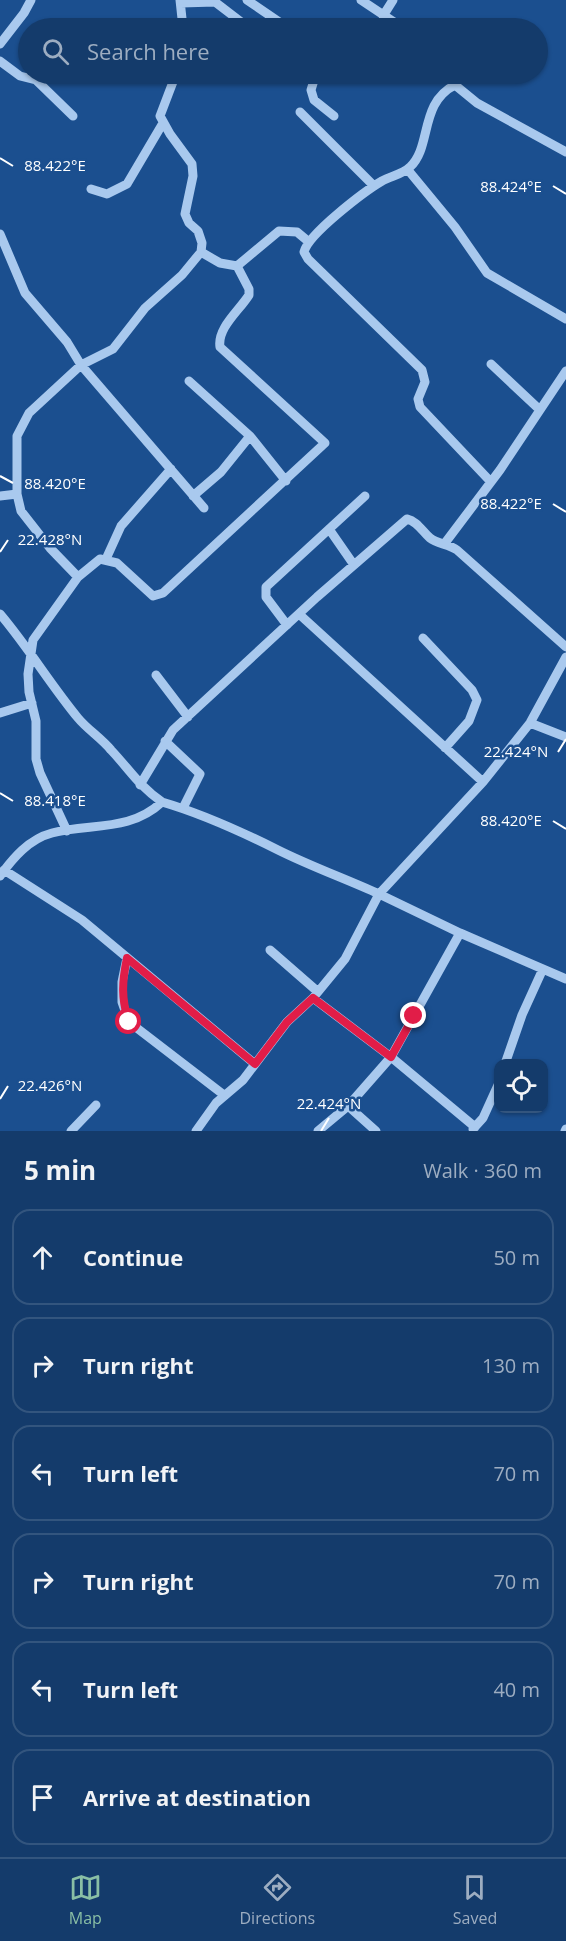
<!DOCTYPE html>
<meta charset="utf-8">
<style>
:root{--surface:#143b6b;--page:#214673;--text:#f1f3f6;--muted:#9dadc1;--line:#33557e;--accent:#8abfa5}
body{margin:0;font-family:"Open Sans",sans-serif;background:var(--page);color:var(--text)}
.controls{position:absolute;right:18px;bottom:18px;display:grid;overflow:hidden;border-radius:12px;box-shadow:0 2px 4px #0004}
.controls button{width:54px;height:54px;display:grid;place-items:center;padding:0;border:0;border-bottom:2px solid var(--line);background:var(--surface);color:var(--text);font:30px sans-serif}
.stop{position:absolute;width:18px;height:18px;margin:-14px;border:4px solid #e11d48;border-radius:50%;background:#fff}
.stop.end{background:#e11d48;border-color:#fff;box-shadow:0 2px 6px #0008}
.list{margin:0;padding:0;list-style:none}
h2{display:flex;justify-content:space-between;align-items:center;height:78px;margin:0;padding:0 24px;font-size:26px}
h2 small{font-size:20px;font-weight:400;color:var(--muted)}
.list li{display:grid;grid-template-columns:39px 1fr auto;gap:18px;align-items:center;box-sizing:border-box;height:96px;margin:0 12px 12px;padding:0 12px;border:2px solid var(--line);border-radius:18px}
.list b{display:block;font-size:22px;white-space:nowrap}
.list em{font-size:20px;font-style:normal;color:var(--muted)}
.icon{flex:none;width:33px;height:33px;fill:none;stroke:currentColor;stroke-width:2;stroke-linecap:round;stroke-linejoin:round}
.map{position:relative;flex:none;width:566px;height:1131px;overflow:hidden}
.search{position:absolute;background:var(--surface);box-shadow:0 2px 4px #0004;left:18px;right:18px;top:18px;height:66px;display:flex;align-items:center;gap:15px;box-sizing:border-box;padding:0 21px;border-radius:33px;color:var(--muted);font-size:22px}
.sheet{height:726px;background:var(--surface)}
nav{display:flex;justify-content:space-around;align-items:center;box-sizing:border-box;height:84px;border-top:2px solid var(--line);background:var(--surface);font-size:16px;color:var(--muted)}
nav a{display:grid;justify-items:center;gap:3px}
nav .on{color:var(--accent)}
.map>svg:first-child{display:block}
</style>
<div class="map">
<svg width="566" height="1131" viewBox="0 0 566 1131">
<rect width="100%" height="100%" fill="#1b4f8f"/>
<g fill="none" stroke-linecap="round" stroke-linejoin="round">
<path stroke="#a9c9ee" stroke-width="9" d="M180 0 183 28
M247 0 288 28
M361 0 403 28
M181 3 215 2 249 28
M383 16 393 0
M0 44 24 13 31 0
M0 61 20 76 36 80 73 116
M311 74 315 77 311 90 314 100 334 116
M453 74 455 85 477 103 566 152
M455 85C419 103 432 147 410 167 403 174 391 176 382 181 365 191 308 234 304 252L308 259 422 370 425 382 418 399 420 407 490 481
M300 112 374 186
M408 170 455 227 487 273 566 319
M91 189 107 194 127 184 163 123
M0 234 25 293 67 342 81 365 113 349 145 308 182 275 201 252 202 243 198 231 189 223 185 214 193 176 192 164 170 134 160 116 176 74
M201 252 220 263 237 266 279 231 297 232 309 242
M491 364 540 410
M189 381 250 436 286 481
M0 496 17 494
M193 496 221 472 250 436
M329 529 354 565
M445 543 500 470 566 371
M106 559 121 526 171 469
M78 577 50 548 21 511 17 494V436L29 413 81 365 204 508
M0 614C28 647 50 684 78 718 87 729 101 738 111 750 130 770 138 785 162 802
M299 614 483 782
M287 625 266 597V587L365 496
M423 638 472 690 477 700 469 721 445 748
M566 657 530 723 483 782 379 894 460 933 566 979
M156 675 188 717
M0 713 32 703
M530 723 566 737
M165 741 200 774 183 808
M140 785 173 730 317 597 407 519C417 521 422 531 430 538 437 544 449 544 457 550L566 647
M67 831 40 773 36 759V721L29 692 28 674 33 640 78 577 100 559 117 563 153 596 163 593 325 443 220 347C217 328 239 311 249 295V289L237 266
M4 870 82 920 255 1064
M0 876C13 858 29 839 52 833 91 823 130 832 162 802 203 814 240 831 278 850 310 866 346 879 379 894L345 959 313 998 287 1022 243 1080 216 1103 196 1131
M270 950 317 991
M127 958 122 982V1002L129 1022 224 1095
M313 998 391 1057 475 1127
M505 1064 522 1015 542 971
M348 1106 376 1131
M473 1129 483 1118 498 1085
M71 1131 96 1105
M318 1131 348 1106 391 1057 460 933
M565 1131 566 1129"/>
</g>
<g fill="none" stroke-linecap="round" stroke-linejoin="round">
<path stroke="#e11d48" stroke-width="8" d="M129 1022C121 999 122 982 127 958L255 1064 287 1022 313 998 391 1057 414 1016"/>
</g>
<path fill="none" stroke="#fff" stroke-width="2" d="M0 158 13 166M553 186 566 194M0 476 13 483M553 504 566 512M0 552 8 540M558 752 566 739M0 793 13 801M553 821 566 829M0 1099 8 1086M321 1131 329 1118"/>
<g font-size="15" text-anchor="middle" fill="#fff" stroke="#1b4f8f" stroke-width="5" stroke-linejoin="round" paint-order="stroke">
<text x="55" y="171">88.422°E</text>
<text x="511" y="192">88.424°E</text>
<text x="55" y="489">88.420°E</text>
<text x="511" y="509">88.422°E</text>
<text x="50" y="545">22.428°N</text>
<text x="516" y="757">22.424°N</text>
<text x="55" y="806">88.418°E</text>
<text x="511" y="826">88.420°E</text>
<text x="50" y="1091">22.426°N</text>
<text x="329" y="1109">22.424°N</text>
</g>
</svg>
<div class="controls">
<button><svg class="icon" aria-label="locate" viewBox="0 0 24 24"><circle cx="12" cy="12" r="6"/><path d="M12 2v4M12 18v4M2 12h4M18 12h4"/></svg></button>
</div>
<div class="stop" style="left:129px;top:1022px"></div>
<div class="stop end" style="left:414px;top:1016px"></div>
<div class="search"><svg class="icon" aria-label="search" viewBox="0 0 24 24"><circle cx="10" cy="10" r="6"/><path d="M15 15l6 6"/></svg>Search here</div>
</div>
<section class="sheet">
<h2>5 min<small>Walk · 360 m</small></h2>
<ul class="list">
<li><svg class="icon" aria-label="ahead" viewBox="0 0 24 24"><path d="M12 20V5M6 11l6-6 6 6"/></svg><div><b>Continue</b></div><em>50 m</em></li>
<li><svg class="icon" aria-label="right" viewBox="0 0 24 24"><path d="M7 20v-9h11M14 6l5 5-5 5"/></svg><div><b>Turn right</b></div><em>130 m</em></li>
<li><svg class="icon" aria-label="left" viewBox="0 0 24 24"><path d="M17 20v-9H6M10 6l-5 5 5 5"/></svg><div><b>Turn left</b></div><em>70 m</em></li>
<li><svg class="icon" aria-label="right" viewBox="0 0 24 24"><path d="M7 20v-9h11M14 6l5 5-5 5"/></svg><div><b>Turn right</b></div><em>70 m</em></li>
<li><svg class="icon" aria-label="left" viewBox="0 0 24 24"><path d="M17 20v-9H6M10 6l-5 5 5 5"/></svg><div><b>Turn left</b></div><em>40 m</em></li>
<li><svg class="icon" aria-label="arrive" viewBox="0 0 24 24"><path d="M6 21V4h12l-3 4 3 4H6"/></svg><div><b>Arrive at destination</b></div></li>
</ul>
</section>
<nav>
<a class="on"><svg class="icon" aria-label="map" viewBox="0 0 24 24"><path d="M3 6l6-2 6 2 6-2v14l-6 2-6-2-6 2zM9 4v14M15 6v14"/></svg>Map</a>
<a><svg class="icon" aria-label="directions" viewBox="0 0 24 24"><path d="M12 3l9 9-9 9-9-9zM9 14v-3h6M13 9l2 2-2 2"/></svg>Directions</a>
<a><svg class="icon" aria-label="saved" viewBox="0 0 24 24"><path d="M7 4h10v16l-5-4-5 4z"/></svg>Saved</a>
</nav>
